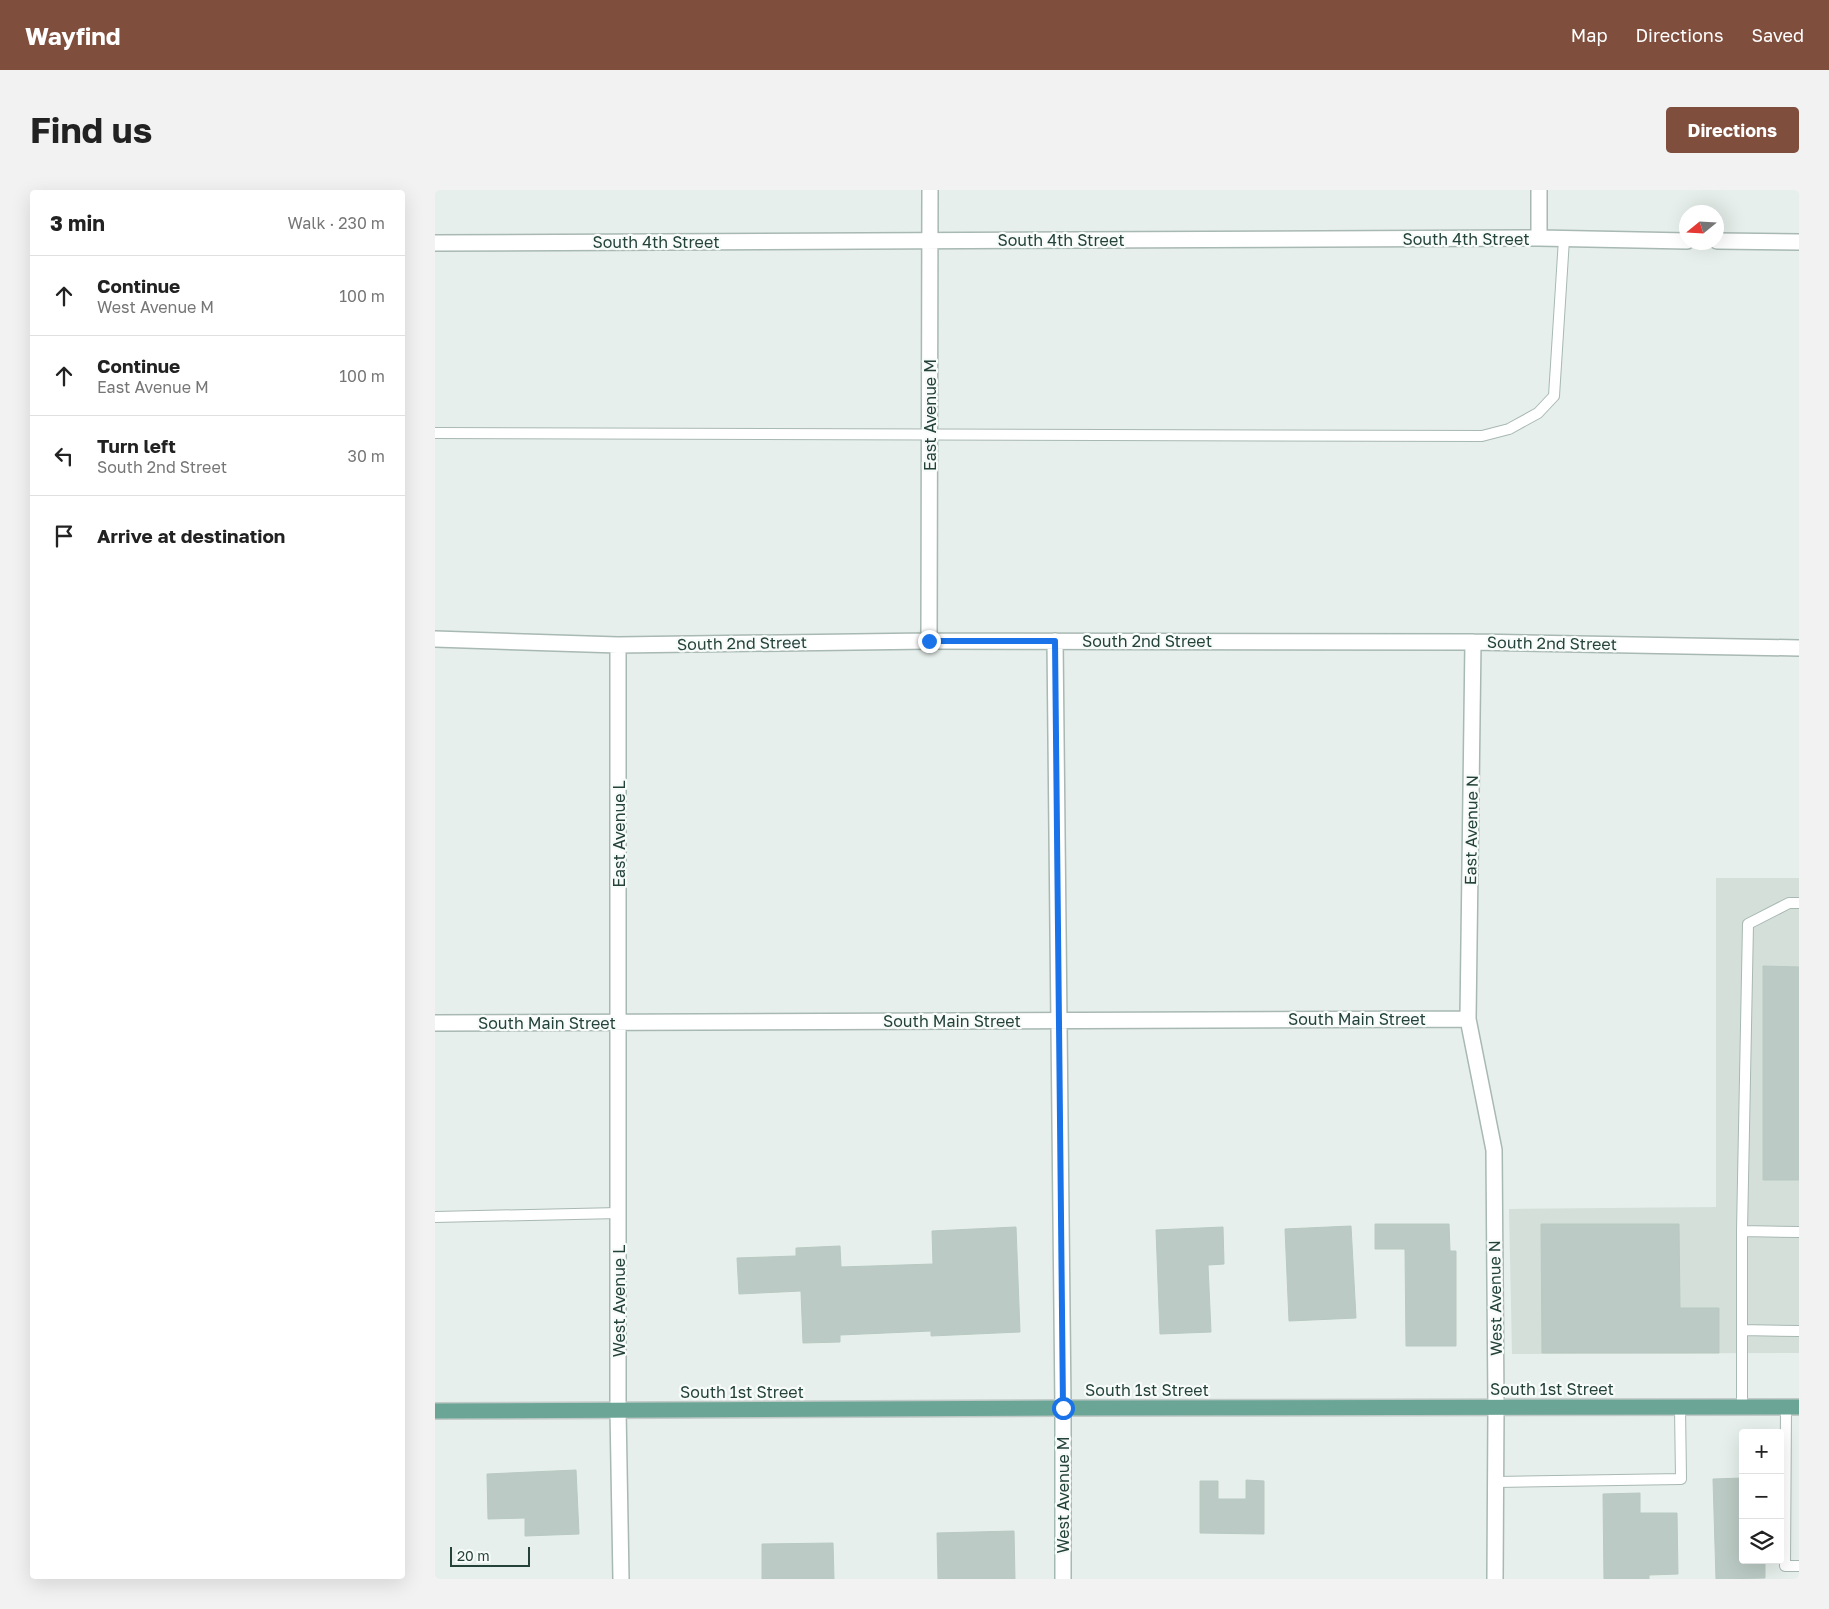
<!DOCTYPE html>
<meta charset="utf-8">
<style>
:root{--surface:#fff;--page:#f2f2f2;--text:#222;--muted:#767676;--line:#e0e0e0;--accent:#804e3d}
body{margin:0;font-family:"Golos Text",sans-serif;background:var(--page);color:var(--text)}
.controls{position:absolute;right:15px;bottom:15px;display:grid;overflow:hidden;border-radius:5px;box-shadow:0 5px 20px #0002}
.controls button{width:45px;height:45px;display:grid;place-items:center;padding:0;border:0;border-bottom:1px solid var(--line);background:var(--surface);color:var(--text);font:25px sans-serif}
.compass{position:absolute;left:1244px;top:15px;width:45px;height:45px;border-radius:50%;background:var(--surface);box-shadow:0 5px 20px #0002;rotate:252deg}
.scale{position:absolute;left:15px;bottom:12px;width:80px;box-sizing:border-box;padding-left:5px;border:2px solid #24423a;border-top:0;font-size:14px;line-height:18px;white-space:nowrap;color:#24423a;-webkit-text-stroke:4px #f7fbf9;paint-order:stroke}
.stop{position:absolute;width:15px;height:15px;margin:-11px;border:4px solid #1a73e8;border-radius:50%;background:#fff}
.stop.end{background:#1a73e8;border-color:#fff;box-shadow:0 1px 5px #0008}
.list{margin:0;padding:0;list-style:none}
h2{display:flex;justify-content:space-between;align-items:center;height:65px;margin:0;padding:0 20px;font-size:21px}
h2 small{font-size:16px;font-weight:400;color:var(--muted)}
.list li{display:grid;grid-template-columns:32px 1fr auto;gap:15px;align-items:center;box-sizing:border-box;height:80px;padding:0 20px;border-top:1px solid var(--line)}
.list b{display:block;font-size:19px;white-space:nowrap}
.list p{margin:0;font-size:16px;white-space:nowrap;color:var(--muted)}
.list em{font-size:16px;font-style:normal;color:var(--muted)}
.icon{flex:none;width:28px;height:28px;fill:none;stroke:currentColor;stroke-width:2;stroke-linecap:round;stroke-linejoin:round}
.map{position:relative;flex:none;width:1364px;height:1389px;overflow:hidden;border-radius:5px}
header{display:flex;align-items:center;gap:30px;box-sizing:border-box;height:70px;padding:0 25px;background:var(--accent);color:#fff}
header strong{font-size:24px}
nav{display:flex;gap:28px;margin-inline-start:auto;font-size:18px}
.intro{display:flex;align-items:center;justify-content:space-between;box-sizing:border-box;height:120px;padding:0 30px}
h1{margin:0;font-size:35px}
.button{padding:12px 22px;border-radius:5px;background:var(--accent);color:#fff;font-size:18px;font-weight:700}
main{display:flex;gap:30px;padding:0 30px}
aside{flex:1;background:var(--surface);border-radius:5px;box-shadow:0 5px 20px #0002}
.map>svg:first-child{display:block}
</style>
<header>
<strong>Wayfind</strong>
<nav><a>Map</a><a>Directions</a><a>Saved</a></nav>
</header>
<div class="intro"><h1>Find us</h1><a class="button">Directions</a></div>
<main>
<aside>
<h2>3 min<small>Walk · 230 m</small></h2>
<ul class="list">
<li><svg class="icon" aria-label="ahead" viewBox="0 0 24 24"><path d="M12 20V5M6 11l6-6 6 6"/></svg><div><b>Continue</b><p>West Avenue M</p></div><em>100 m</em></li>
<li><svg class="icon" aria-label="ahead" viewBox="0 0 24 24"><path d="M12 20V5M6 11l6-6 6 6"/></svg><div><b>Continue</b><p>East Avenue M</p></div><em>100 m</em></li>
<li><svg class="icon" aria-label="left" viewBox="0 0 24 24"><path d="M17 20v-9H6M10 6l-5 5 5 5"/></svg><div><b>Turn left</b><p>South 2nd Street</p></div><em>30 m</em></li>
<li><svg class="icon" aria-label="arrive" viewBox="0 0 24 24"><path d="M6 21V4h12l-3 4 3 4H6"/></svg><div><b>Arrive at destination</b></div></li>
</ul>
</aside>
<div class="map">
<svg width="1364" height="1389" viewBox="0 0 1364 1389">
<rect width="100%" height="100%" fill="#e6efeb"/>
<path fill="#d4dfda" d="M1281 688H1364V1163L1077 1164 1074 1019 1281 1017Z"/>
<path fill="#bbcac4" stroke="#b8c9c2" d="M1328 776 1364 777V990H1328Z
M940 1034H1014L1015 1061H1021V1156H971L970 1059H940Z
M1106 1034H1244L1245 1118H1284V1163H1107Z
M916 1036 921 1128 854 1131 850 1039Z
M581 1037 585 1142 496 1146V1141L405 1145V1152L368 1153 366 1101 304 1104 302 1068 361 1066V1058L405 1056 406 1077 498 1074 497 1041Z
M788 1037 789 1074 773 1075 776 1142 725 1144 721 1040Z
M141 1280 144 1344 90 1346V1328L53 1329 52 1284Z
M1308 1288V1370H1330V1388L1281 1389 1278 1289Z
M811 1290 829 1291V1344L765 1343V1291H783V1309H811Z
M1205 1303V1323H1242L1243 1384 1214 1385V1389H1169L1168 1304Z
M579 1341 580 1389H503L502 1343Z
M398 1353 399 1389H327V1354Z"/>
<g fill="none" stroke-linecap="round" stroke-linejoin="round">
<g stroke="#a8b8b2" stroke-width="12">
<path id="lane" d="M0 243 1047 246 1074 239 1103 223 1119 206 1129 49
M0 1027 184 1023
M1307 1041 1364 1042
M1307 1140 1364 1141
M1307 1217V1041L1313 734 1354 713H1364
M1351 1217 1350 1376H1364
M1061 1292 1246 1289 1245 1217"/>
</g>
<g stroke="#a8b8b2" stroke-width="18">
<path id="street" d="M1104 0V48
M1282 51 1364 52
M0 53 1104 48 1252 51
M0 449 183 455 494 451 1038 452 1364 458
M494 451 495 0
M620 451 628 1218
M1038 452 1033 829 1059 960 1061 1217 1060 1389
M183 455V1220L186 1389
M0 833 1033 829"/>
</g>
<g stroke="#a4bbb3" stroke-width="18">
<path id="secondary" d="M628 1218V1389"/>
</g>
<g stroke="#c2cac8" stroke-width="18">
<path id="primary" d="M0 1221 628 1218 1364 1217"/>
</g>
<use href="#lane" stroke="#fff" stroke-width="10"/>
<use href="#street" stroke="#fff" stroke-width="15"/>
<use href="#secondary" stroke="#fff" stroke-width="15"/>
<use href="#primary" stroke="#6aa596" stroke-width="15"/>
</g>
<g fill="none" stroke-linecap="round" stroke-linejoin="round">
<path stroke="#1a73e8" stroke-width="6" d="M494 451H620L628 1218"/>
</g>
<g text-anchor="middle" stroke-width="4.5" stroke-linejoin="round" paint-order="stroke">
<g font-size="16" fill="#24423a" stroke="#f7fbf9">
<text x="1031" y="55">South 4th Street</text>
<text x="626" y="56">South 4th Street</text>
<text x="221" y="58">South 4th Street</text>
<text transform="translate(495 225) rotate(-90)" y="6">East Avenue M</text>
<text x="712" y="457">South 2nd Street</text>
<text transform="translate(307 453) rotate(-1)" y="6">South 2nd Street</text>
<text transform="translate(1117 453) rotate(1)" y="6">South 2nd Street</text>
<text transform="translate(1036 640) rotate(-89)" y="6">East Avenue N</text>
<text transform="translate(184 644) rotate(-90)" y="6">East Avenue L</text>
<text x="922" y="835">South Main Street</text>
<text x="517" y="837">South Main Street</text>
<text x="112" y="839">South Main Street</text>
<text transform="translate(1060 1108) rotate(-91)" y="6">West Avenue N</text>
<text transform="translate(184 1111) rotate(-90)" y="6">West Avenue L</text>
<text x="1117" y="1205">South 1st Street</text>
<text x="712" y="1206">South 1st Street</text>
<text x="307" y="1208">South 1st Street</text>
<text transform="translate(628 1305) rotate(-90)" y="6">West Avenue M</text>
</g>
</g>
</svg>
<div class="controls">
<button>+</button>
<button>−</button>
<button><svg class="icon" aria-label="layers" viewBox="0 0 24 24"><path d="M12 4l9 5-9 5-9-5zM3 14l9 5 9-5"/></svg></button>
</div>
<svg class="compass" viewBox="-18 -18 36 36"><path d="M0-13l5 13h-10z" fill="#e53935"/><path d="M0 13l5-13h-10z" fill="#767676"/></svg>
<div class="scale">20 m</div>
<div class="stop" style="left:628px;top:1218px"></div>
<div class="stop end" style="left:494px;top:451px"></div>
</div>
</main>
